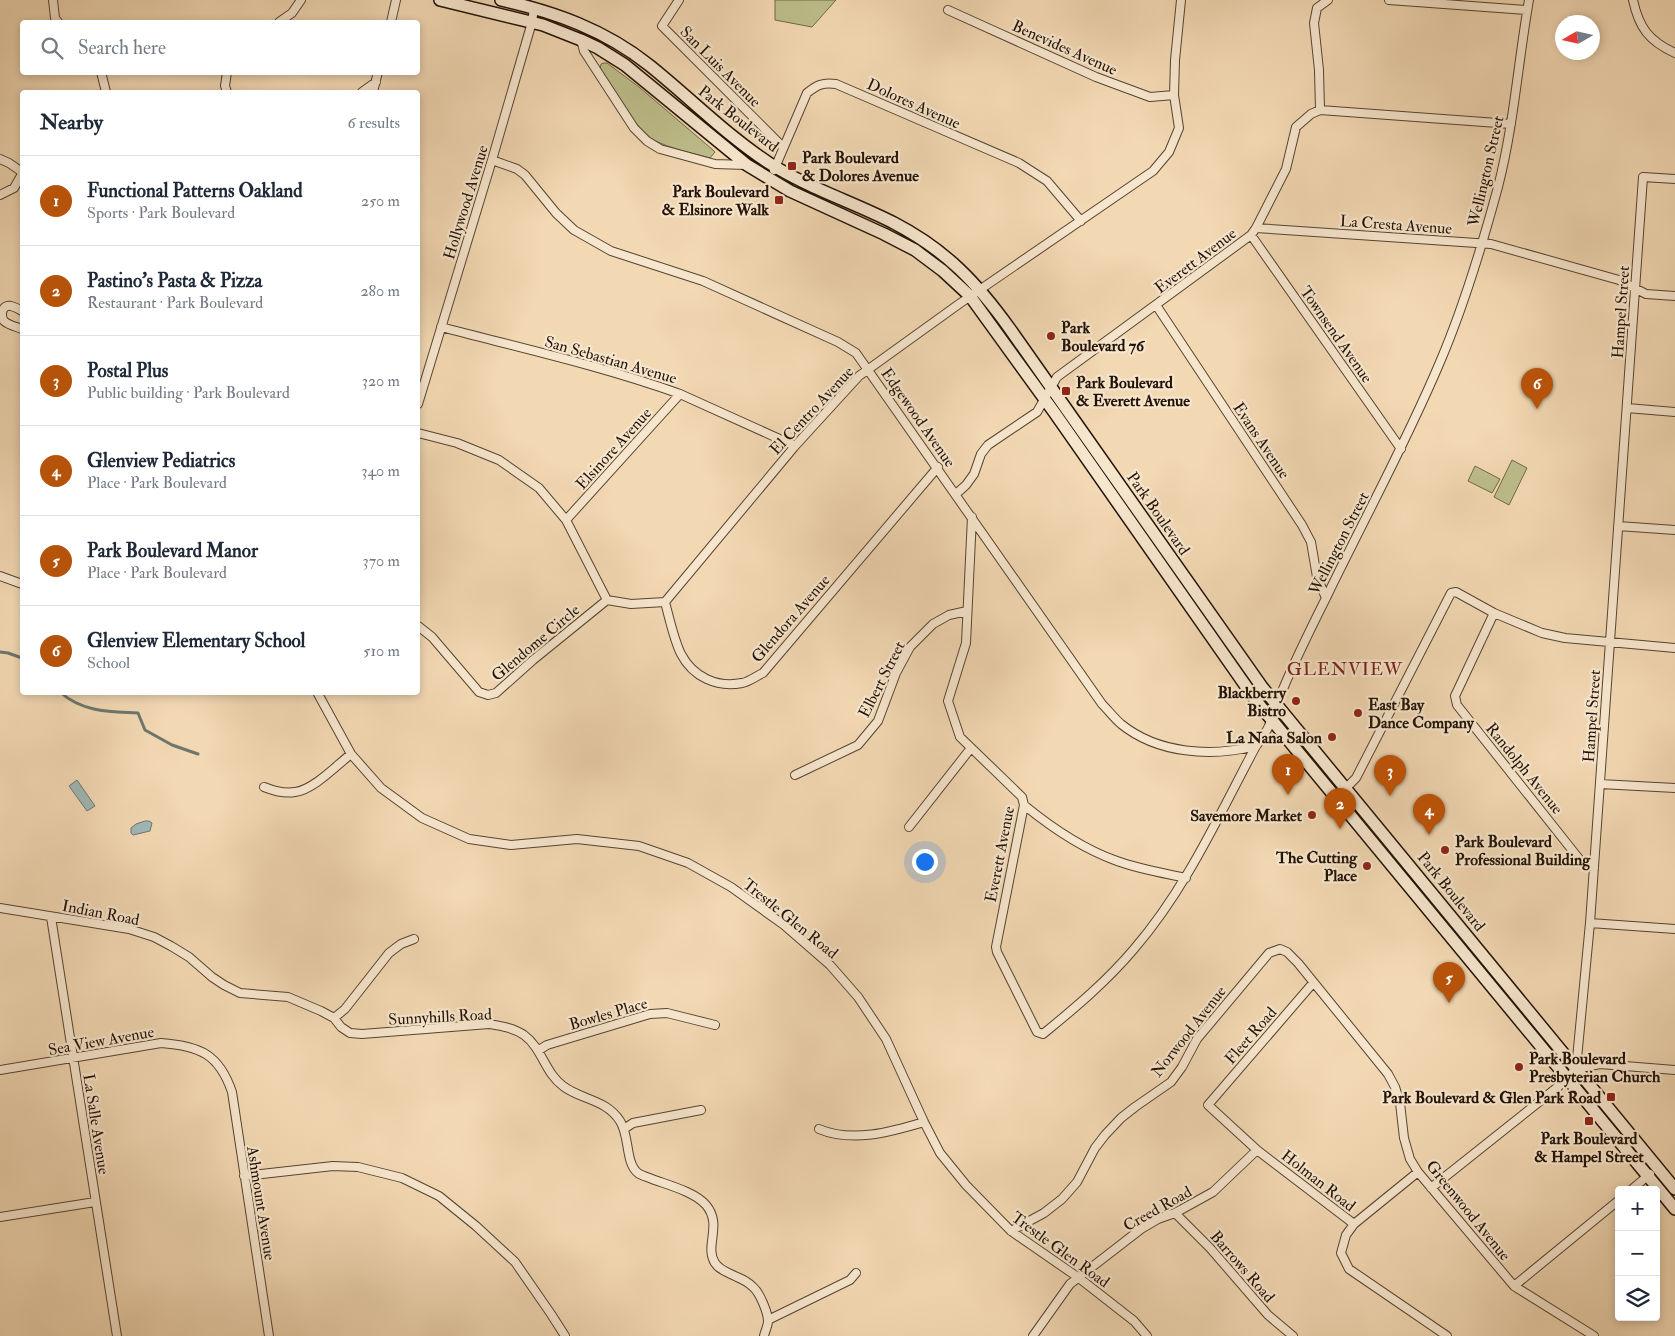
<!DOCTYPE html>
<meta charset="utf-8">
<style>
:root{--surface:#fff;--page:#f6f6f7;--text:#1f2937;--muted:#747a83;--line:#e0e1e3;--accent:#b45309}
body{margin:0;font-family:"IM FELL Double Pica",serif;background:var(--page);color:var(--text)}
.controls{position:absolute;right:15px;bottom:15px;display:grid;overflow:hidden;border-radius:5px;box-shadow:0 2px 8px #0003}
.controls button{width:45px;height:45px;display:grid;place-items:center;padding:0;border:0;border-bottom:1px solid var(--line);background:var(--surface);color:var(--text);font:25px sans-serif}
.compass{position:absolute;left:1555px;top:15px;width:45px;height:45px;border-radius:50%;background:var(--surface);box-shadow:0 2px 8px #0003;rotate:261deg}
.you{position:absolute;left:924px;top:861px;width:18px;height:18px;margin:-12px;border:4px solid #fff;border-radius:50%;background:#1a73e8;box-shadow:0 0 0 8px #1a73e833}
.badge{display:grid;place-items:center;width:32px;height:32px;border-radius:50%;background:var(--accent);color:#fff;font-size:16px;font-weight:700}
.pin{position:absolute;translate:-50% -41px;filter:drop-shadow(0 1px 2px #0008)}
.pin::after{content:'';position:absolute;top:26px;width:18px;height:15px;background:inherit;clip-path:polygon(0 0,100% 0,50% 100%)}
.list{margin:0;padding:0;list-style:none}
h2{display:flex;justify-content:space-between;align-items:center;height:65px;margin:0;padding:0 20px;font-size:21px}
h2 small{font-size:16px;font-weight:400;color:var(--muted)}
.list li{display:grid;grid-template-columns:32px 1fr auto;gap:15px;align-items:center;box-sizing:border-box;height:90px;padding:0 20px;border-top:1px solid var(--line)}
.list b{display:block;font-size:19px;white-space:nowrap}
.list p{margin:0;font-size:16px;white-space:nowrap;color:var(--muted)}
.list em{font-size:16px;font-style:normal;color:var(--muted)}
.icon{flex:none;width:28px;height:28px;fill:none;stroke:currentColor;stroke-width:2;stroke-linecap:round;stroke-linejoin:round}
.map{position:relative;flex:none;width:1675px;height:1336px;overflow:hidden}
.search{position:absolute;background:var(--surface);box-shadow:0 2px 8px #0003;left:20px;top:20px;width:400px;height:55px;display:flex;align-items:center;gap:12px;box-sizing:border-box;padding:0 18px;border-radius:5px;color:var(--muted);font-size:19px}
.panel{position:absolute;background:var(--surface);box-shadow:0 2px 8px #0003;left:20px;top:90px;width:400px;height:605px;border-radius:5px}
.map>svg:first-child{display:block}
</style>
<div class="map">
<svg width="1675" height="1336" viewBox="0 0 1675 1336">
<rect width="100%" height="100%" fill="#f2d8b3"/>
<filter id="stains"><feTurbulence type="fractalNoise" baseFrequency=".004" numOctaves="4"/><feColorMatrix values="0 0 0 0 .2 0 0 0 0 .09 0 0 0 0 .02 0 0 0 .5 -.17"/></filter>
<radialGradient id="worn" r=".72"><stop offset=".6" stop-color="#630" stop-opacity="0"/><stop offset="1" stop-color="#630" stop-opacity=".3"/></radialGradient>
<path fill="#bdbe8b" stroke="#706848" d="M775 0H836L812 27 775 20Z
M604 63H607L639 87 713 150 715 152 710 158C692 153 671 149 654 140 635 130 613 88 600 69L601 64Z
M1512 460 1527 468 1509 505 1494 497Z
M1475 466 1500 479 1492 493 1468 481Z"/>
<path fill="#9fb8b6" stroke="#6d766f" d="M77 780 95 806 87 811 69 786Z
M145 821H149L152 823 150 831 133 835 131 833V828L136 824Z"/>
<g fill="none" stroke-linecap="round" stroke-linejoin="round">
<path stroke="#6d766f" stroke-width="3" d="M0 652 8 653 22 658
M60 692C82 712 110 712 138 713L145 730 172 745 198 754"/>
<g stroke="#564430" stroke-width="10">
<path id="street" d="M53 0 55 18 58 22
M679 0 662 26 783 147
M1389 0 1527 10
M1633 0C1639 28 1649 41 1675 53
M948 10 1096 77 1150 97 1174 95
M279 22 292 13 301 0
M391 22 396 0
M581 40 584 51 634 128 647 141 660 149 715 164 746 165
M101 72 106 92
M227 72 225 86 227 92
M362 92 376 82
M373 92 378 72
M1320 110 1319 70 1314 23 1317 8 1328 0
M0 159 9 163 22 172
M492 160 517 169 525 175 556 213 574 230 611 251 703 281 838 342 856 353 1102 704C1108 710 1114 718 1121 724 1158 754 1211 757 1256 746
M774 170 807 93C817 85 823 82 836 84L1019 163 1047 181 1081 221
M0 195 14 188 22 174
M1256 228 1491 244 1619 280 1646 294 1675 296
M1251 235 1401 449
M1156 305 1302 525 1311 542 1317 577 1326 598
M22 311C19 309 15 307 11 306 2 304 0 315 4 321 8 325 17 327 22 329
M441 327C521 348 602 366 680 394L795 446
M418 404 492 160 532 22 534 8
M1627 408 1675 412
M418 433 457 443 499 460 539 488 566 520 607 600
M956 494 966 485 974 474 981 454 988 445 1037 412 1057 377 1251 235 1256 228 1286 169 1296 127 1311 114 1320 110 1511 124
M972 517 966 643 948 701 960 737 1022 797 1024 805 996 947 997 952 1037 1032 1043 1034C1075 1008 1107 981 1134 949 1186 889 1219 815 1256 746 1272 728 1273 711 1283 689 1296 658 1311 628 1326 598 1364 519 1406 443 1440 362 1464 306 1482 246 1498 187 1514 125 1518 62 1529 0
M566 520 680 394
M1618 526 1675 530
M0 576 22 584
M607 600 631 604 665 602 795 446 859 376 959 304 1153 171 1169 152 1179 128 1174 95 1175 60 1181 0
M665 602C669 617 674 640 681 654 693 677 717 688 742 683 749 682 756 676 763 673L938 467
M1494 613 1455 696 1457 705 1580 860 1594 868
M418 626 432 637 479 692 488 695 496 693 533 660 607 600
M317 692 351 754 381 788 422 818 469 839 511 845 577 839 639 846 688 863 731 887 784 925 830 965 858 997 886 1039 924 1122 940 1153 966 1185 1011 1231 1079 1278 1134 1321 1147 1336
M795 775 858 745 878 721 896 673 910 647 933 624 949 615 967 611
M1600 784 1675 788
M264 787C274 791 284 794 295 792 313 790 336 766 351 754
M1343 791 1356 778 1451 593 1456 592 1494 613 1542 633 1565 638 1675 648
M1024 805C1052 828 1083 849 1117 861 1139 869 1163 873 1186 878
M909 827 971 748
M0 908 129 929 154 937 171 946 189 957 212 977 224 985 240 993 288 997 321 1011 334 1018 341 1027 350 1033 362 1034 489 1024C501 1026 514 1028 524 1035 542 1048 545 1073 563 1086 581 1100 606 1099 620 1121 630 1136 625 1163 638 1173 642 1176 648 1177 652 1179 668 1185 695 1192 706 1205 723 1225 704 1246 715 1263 720 1271 730 1273 737 1277 742 1279 749 1283 753 1287 760 1293 768 1313 768 1321 768 1326 765 1331 764 1336
M51 917 117 1336
M1590 923 1675 929
M1313 983 1208 1105 1257 1150 1354 1224
M334 1018 345 1009 389 953 401 944 414 939
M539 1050 547 1045 650 1014 667 1013 715 1025
M1576 1069 1600 1064 1675 1070
M0 1070 161 1043C200 1046 219 1054 232 1092L269 1336
M624 1129 633 1123 701 1110
M819 1129C852 1143 891 1132 924 1122
M1418 1172 1354 1224 1346 1235 1341 1253 1349 1269 1447 1336
M244 1176 333 1166 358 1167 402 1178 439 1196 476 1226 515 1262 551 1314 565 1336
M1431 1188 1559 1086 1576 1069 1590 923 1643 177 1675 179
M1631 1190 1650 1174
M1175 1213 1210 1248 1268 1315 1293 1336
M0 1217 95 1202
M1011 1231 1044 1213 1062 1199 1077 1182 1095 1148 1105 1135 1121 1118 1135 1107 1171 1082 1182 1067 1197 1039 1269 953 1280 949 1287 952 1298 963 1388 1074 1395 1087 1400 1103 1404 1138 1410 1159 1418 1172 1514 1286 1594 1336
M1514 1286 1619 1200
M768 1320 850 1280 856 1273
M1033 1336 1070 1284 1141 1229 1158 1219 1175 1213 1213 1192 1257 1150"/>
</g>
<g stroke="#221204" stroke-width="14">
<path id="secondary" d="M440 0 543 25 581 40 598 48 625 65 747 165 790 191 884 234 915 250 943 271 970 296 1054 412 1257 702 1675 1209
M501 0C555 12 605 30 649 65 689 97 725 134 769 163 808 188 853 202 894 223 946 250 977 283 1010 329L1262 687 1675 1189"/>
</g>
<use href="#street" stroke="#f7e6ce" stroke-width="8"/>
<use href="#secondary" stroke="#f7e6ce" stroke-width="11"/>
</g>
<g fill="#8f2418" stroke="#f7e6ce" stroke-width="2">
<rect x="787" y="161" width="10" height="10" rx="2.5"/>
<rect x="774" y="195" width="10" height="10" rx="2.5"/>
<circle cx="1051" cy="336" r="5"/>
<rect x="1061" y="386" width="10" height="10" rx="2.5"/>
<circle cx="1296" cy="701" r="5"/>
<circle cx="1358" cy="713" r="5"/>
<circle cx="1332" cy="737" r="5"/>
<circle cx="1312" cy="815" r="5"/>
<circle cx="1445" cy="850" r="5"/>
<circle cx="1367" cy="866" r="5"/>
<circle cx="1519" cy="1067" r="5"/>
<rect x="1606" y="1092" width="10" height="10" rx="2.5"/>
<rect x="1584" y="1116" width="10" height="10" rx="2.5"/>
</g>
<g text-anchor="middle" stroke-width="4.5" stroke-linejoin="round" paint-order="stroke">
<g font-size="16" fill="#221204" stroke="#f7e6ce">
<text transform="translate(1065 47) rotate(24)" y="6">Benevides Avenue</text>
<text transform="translate(721 66) rotate(45)" y="6">San Luis Avenue</text>
<text transform="translate(914 103) rotate(24)" y="6">Dolores Avenue</text>
<text transform="translate(739 118) rotate(38)" y="6">Park Boulevard</text>
<text transform="translate(1485 171) rotate(-77)" y="6">Wellington Street</text>
<text transform="translate(465 202) rotate(-73)" y="6">Hollywood Avenue</text>
<text transform="translate(1396 224) rotate(4)" y="6">La Cresta Avenue</text>
<text transform="translate(1195 260) rotate(-37)" y="6">Everett Avenue</text>
<text transform="translate(1620 312) rotate(-86)" y="6">Hampel Street</text>
<text transform="translate(1337 334) rotate(55)" y="6">Townsend Avenue</text>
<text transform="translate(611 359) rotate(16)" y="6">San Sebastian Avenue</text>
<text transform="translate(811 410) rotate(-47)" y="6">El Centro Avenue</text>
<text transform="translate(919 417) rotate(55)" y="6">Edgewood Avenue</text>
<text transform="translate(1262 440) rotate(56)" y="6">Evans Avenue</text>
<text transform="translate(613 448) rotate(-48)" y="6">Elsinore Avenue</text>
<text transform="translate(1159 513) rotate(55)" y="6">Park Boulevard</text>
<text transform="translate(1338 543) rotate(-63)" y="6">Wellington Street</text>
<text transform="translate(790 618) rotate(-49)" y="6">Glendora Avenue</text>
<text transform="translate(535 642) rotate(-40)" y="6">Glendome Circle</text>
<text transform="translate(881 679) rotate(-63)" y="6">Elbert Street</text>
<text transform="translate(1591 716) rotate(-86)" y="6">Hampel Street</text>
<text transform="translate(1525 768) rotate(51)" y="6">Randolph Avenue</text>
<text transform="translate(999 854) rotate(-79)" y="6">Everett Avenue</text>
<text transform="translate(1452 891) rotate(51)" y="6">Park Boulevard</text>
<text transform="translate(101 912) rotate(11)" y="6">Indian Road</text>
<text transform="translate(791 918) rotate(39)" y="6">Trestle Glen Road</text>
<text transform="translate(608 1013) rotate(-16)" y="6">Bowles Place</text>
<text transform="translate(440 1016) rotate(-3)" y="6">Sunnyhills Road</text>
<text transform="translate(1188 1031) rotate(-52)" y="6">Norwood Avenue</text>
<text transform="translate(1250 1035) rotate(-49)" y="6">Fleet Road</text>
<text transform="translate(101 1040) rotate(-10)" y="6">Sea View Avenue</text>
<text transform="translate(97 1124) rotate(81)" y="6">La Salle Avenue</text>
<text transform="translate(1319 1180) rotate(38)" y="6">Holman Road</text>
<text transform="translate(262 1203) rotate(81)" y="6">Ashmount Avenue</text>
<text transform="translate(1157 1208) rotate(-29)" y="6">Creed Road</text>
<text transform="translate(1469 1210) rotate(51)" y="6">Greenwood Avenue</text>
<text transform="translate(1061 1249) rotate(36)" y="6">Trestle Glen Road</text>
<text transform="translate(1243 1266) rotate(49)" y="6">Barrows Road</text>
</g>
<g font-size="16" font-weight="bold" fill="#221204" stroke="#f7e6ce" text-anchor="start">
<text x="802" y="163">Park Boulevard<tspan x="802" dy="18">&amp; Dolores Avenue</tspan></text>
<text x="769" y="197" text-anchor="end">Park Boulevard<tspan x="769" dy="18">&amp; Elsinore Walk</tspan></text>
<text x="1061" y="333">Park<tspan x="1061" dy="18">Boulevard 76</tspan></text>
<text x="1076" y="388">Park Boulevard<tspan x="1076" dy="18">&amp; Everett Avenue</tspan></text>
<text x="1286" y="698" text-anchor="end">Blackberry<tspan x="1286" dy="18">Bistro</tspan></text>
<text x="1368" y="710">East Bay<tspan x="1368" dy="18">Dance Company</tspan></text>
<text x="1322" y="743" text-anchor="end">La Nana Salon</text>
<text x="1302" y="821" text-anchor="end">Savemore Market</text>
<text x="1455" y="847">Park Boulevard<tspan x="1455" dy="18">Professional Building</tspan></text>
<text x="1357" y="863" text-anchor="end">The Cutting<tspan x="1357" dy="18">Place</tspan></text>
<text x="1529" y="1064">Park Boulevard<tspan x="1529" dy="18">Presbyterian Church</tspan></text>
<text x="1601" y="1103" text-anchor="end">Park Boulevard &amp; Glen Park Road</text>
<text x="1589" y="1144" text-anchor="middle">Park Boulevard<tspan x="1589" dy="18">&amp; Hampel Street</tspan></text>
</g>
<g font-size="18" letter-spacing="1" fill="#7a1f14" stroke="#f7e6ce">
<text x="1345" y="675">GLENVIEW</text>
</g>
</g>
<rect width="100%" height="100%" filter="url(#stains)"/>
<rect width="100%" height="100%" fill="url(#worn)"/>
</svg>
<div class="controls">
<button>+</button>
<button>−</button>
<button><svg class="icon" aria-label="layers" viewBox="0 0 24 24"><path d="M12 4l9 5-9 5-9-5zM3 14l9 5 9-5"/></svg></button>
</div>
<svg class="compass" viewBox="-18 -18 36 36"><path d="M0-13l5 13h-10z" fill="#e53935"/><path d="M0 13l5-13h-10z" fill="#747a83"/></svg>
<div class="you"></div>
<div class="pin badge" style="left:1288px;top:795px">1</div>
<div class="pin badge" style="left:1340px;top:829px">2</div>
<div class="pin badge" style="left:1390px;top:796px">3</div>
<div class="pin badge" style="left:1429px;top:835px">4</div>
<div class="pin badge" style="left:1449px;top:1003px">5</div>
<div class="pin badge" style="left:1537px;top:409px">6</div>
<div class="search"><svg class="icon" aria-label="search" viewBox="0 0 24 24"><circle cx="10" cy="10" r="6"/><path d="M15 15l6 6"/></svg>Search here</div>
<section class="panel">
<h2>Nearby<small>6 results</small></h2>
<ul class="list">
<li><span class="badge">1</span><div><b>Functional Patterns Oakland</b><p>Sports · Park Boulevard</p></div><em>250 m</em></li>
<li><span class="badge">2</span><div><b>Pastino's Pasta &amp; Pizza</b><p>Restaurant · Park Boulevard</p></div><em>280 m</em></li>
<li><span class="badge">3</span><div><b>Postal Plus</b><p>Public building · Park Boulevard</p></div><em>320 m</em></li>
<li><span class="badge">4</span><div><b>Glenview Pediatrics</b><p>Place · Park Boulevard</p></div><em>340 m</em></li>
<li><span class="badge">5</span><div><b>Park Boulevard Manor</b><p>Place · Park Boulevard</p></div><em>370 m</em></li>
<li><span class="badge">6</span><div><b>Glenview Elementary School</b><p>School</p></div><em>510 m</em></li>
</ul>
</section>
</div>
